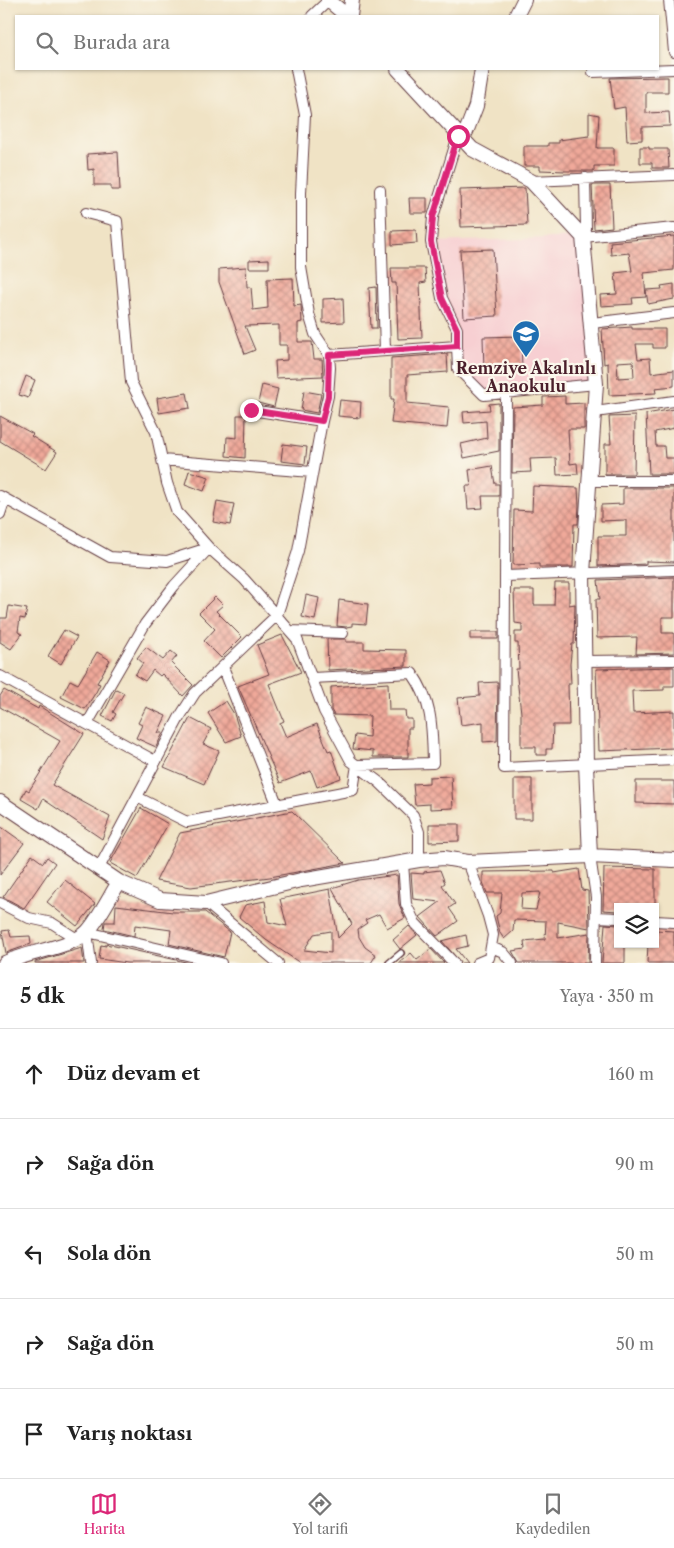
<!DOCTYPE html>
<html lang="tr">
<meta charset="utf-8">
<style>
:root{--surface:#fff;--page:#f6f6f6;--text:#222;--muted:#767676;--line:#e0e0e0;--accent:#db2777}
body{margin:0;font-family:"Libre Caslon Text",serif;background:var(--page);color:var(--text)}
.controls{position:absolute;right:15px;bottom:15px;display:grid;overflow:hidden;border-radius:0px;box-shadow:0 1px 4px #0004}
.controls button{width:45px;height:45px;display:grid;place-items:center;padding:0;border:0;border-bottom:1px solid var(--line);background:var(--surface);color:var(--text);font:25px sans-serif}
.stop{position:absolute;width:15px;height:15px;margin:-11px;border:4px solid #db2777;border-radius:50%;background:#fff}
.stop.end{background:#db2777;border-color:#fff;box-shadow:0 1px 5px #0008}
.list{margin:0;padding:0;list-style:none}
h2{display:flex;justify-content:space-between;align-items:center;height:65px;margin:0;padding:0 20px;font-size:21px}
h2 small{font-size:16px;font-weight:400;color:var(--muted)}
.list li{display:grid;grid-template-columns:32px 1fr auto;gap:15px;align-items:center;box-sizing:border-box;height:90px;padding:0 20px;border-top:1px solid var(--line)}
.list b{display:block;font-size:19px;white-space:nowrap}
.list em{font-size:16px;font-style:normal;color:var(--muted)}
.icon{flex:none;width:28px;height:28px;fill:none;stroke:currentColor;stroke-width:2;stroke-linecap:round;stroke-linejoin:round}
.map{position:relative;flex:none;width:674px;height:963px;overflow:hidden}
.search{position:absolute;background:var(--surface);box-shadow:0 1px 4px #0004;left:15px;right:15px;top:15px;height:55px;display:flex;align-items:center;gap:12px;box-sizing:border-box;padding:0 18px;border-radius:0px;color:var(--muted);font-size:19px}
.sheet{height:515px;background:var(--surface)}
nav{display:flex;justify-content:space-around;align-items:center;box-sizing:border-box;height:70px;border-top:1px solid var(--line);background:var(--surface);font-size:14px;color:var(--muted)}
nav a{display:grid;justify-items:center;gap:2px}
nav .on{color:var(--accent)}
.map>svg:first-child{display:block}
</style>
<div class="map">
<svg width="674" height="963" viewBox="0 0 674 963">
<defs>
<pattern id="building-cross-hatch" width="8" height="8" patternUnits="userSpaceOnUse" patternTransform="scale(1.25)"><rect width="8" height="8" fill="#f0a99a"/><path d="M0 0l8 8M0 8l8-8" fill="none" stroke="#c4897e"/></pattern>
</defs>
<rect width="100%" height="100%" fill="#fbf7ec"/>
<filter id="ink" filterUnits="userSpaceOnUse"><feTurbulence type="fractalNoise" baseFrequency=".02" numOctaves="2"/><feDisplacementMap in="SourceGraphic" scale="10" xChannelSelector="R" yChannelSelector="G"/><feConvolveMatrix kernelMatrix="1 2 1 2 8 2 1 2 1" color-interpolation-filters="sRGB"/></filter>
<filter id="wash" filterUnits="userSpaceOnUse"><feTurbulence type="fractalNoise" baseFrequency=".0096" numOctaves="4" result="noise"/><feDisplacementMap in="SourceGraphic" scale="20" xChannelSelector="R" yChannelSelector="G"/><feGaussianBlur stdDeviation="1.12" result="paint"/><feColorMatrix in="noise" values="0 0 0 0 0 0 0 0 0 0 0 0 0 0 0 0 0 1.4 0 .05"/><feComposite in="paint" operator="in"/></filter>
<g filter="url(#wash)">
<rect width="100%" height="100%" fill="#f0e3c5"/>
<path fill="#f7cfd2" d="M583 237 596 384 484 395 458 369 457 329 442 298 431 242Z"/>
<g id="blocks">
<path fill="url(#building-cross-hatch)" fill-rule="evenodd" d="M668 77V92H646V113L669 112 670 126 642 127V140L627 141 625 107 614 109 610 78Z
M589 113 599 115 597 148H614V166H594V171H565L540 170V166H524V146H548V143H559V140L589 136Z
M640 147H649V149H668L669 168H652V163H640Z
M118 152 120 190H111V185H94V169L88 170 87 154Z
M592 185H610L612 227 594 229Z
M525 188 527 225 461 227 460 190Z
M409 198H427V213H410Z
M416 230 417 243 392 245V231Z
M674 236V270L644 273 646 297 632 298 633 304 601 306 600 295 617 294 615 273 632 271 629 253 611 255 610 242Z
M493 249 497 316 464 318 460 250Z
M269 259V268H249V260Z
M246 267 247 287H251L253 310 268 308 267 279 293 278 294 306 301 305 302 322 298 323V342H312L314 359H322L323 376 276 378 275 361 287 360V345H279V325L245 326 255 350 245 354 219 282V269Z
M391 268H425L426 282 420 283 422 338 398 339 396 283H392Z
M674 284V299L648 304 646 290 662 289 661 286Z
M376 287 377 328H371L369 288Z
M343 298 344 322 323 323V299Z
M632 327V329H665V348H653V344H636L638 359 650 358 651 373 674 370V386L655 388 656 393 609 395 608 363 604 364 602 329ZM633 361 634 377 618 378 617 362Z
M521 336 522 369 484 370 483 337Z
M447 354 448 372 407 375V403L449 407 447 428 391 423 394 399H391V358Z
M26 376 35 380 28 398 19 395Z
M262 385 278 389 274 407 258 403Z
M304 391 321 394 317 413 301 410Z
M187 393 190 408 159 413 157 398Z
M565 396V404L584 403V429H568L570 464 577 463 578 474 557 475 556 458 530 459 531 472 512 473 513 407 543 405V397Z
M340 400 361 402 360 418 338 416Z
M499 403V451L464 458 461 444 487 438 486 421 464 423 463 412 490 410 489 404Z
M674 409V428L655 432 656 446H664L665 458H674V474H649L646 414Z
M237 415H246L245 458 226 456 227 437 237 438Z
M0 416 33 434 31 436 57 452 46 469 0 441Z
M635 416 634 474H605V444H611L609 417Z
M283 444 307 447 305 464 281 461Z
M492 466 495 484H499V496H482L483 508 468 509 466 486H471L469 470Z
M189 471 209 477 204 491 185 484Z
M533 486 578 488 579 506 578 524H574L573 567H539V564L513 565 514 510 532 511Z
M623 488H674V562L646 561V564L598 566V536H626V520L601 521V505L623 504Z
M217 501 234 504 230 525 213 522Z
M674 577V617H662V633H674V653L636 654 637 637 597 638 596 599H600L598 580Z
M555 583H569V605L575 604 574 644H572L570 664 571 684H568L569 725H553L552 749H546V755H536V747H521V713L516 669H519L518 643H515V632H522V624L515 623 514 590H534V605H554Z
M306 595 319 598 315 620 302 617Z
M215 597 223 605 216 611 242 637 221 658 204 641 215 629 199 613Z
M339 600 368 604 366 624 352 623V626L346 627 337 626Z
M9 606 27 609 25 619 20 618 18 632 22 634 11 649 0 642V618H7Z
M64 630 77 637 61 664 48 656Z
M470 632H498V639H470Z
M282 635 301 672 269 684 284 721 280 723 286 737 317 724 328 751 331 750 341 778 317 787 311 771 280 783 238 686 269 674 257 645Z
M327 639H346V642H364V649L406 650V666L328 670Z
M146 647 163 660 171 651 177 656 171 663 193 685 183 696 162 674 160 676 153 670 145 681 135 675 143 663 137 658Z
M97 652 110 660 97 683 100 684 96 692 85 709 61 697 70 680 78 684Z
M674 667V686H664V690L632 691 633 713 674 711V748L599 751 596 669Z
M498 682 497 741 483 742V722L461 725 458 698 480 696 479 683Z
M388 683 389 710H405L406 719H412V728H408V757H373V751L353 749 355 735 369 737 370 716 334 715 331 710V687Z
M116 689 124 693 113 712 116 714 112 721 102 716Z
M4 690 38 709 39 706 84 734 52 785 110 817 102 839 43 799 38 809 21 799 26 789 29 791 60 741 0 707V696Z
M226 701 234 714 241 736 226 742 208 713Z
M146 707 166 716 158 733H163L156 747 136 738 142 725 138 723Z
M190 718 211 729 203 744 219 751 204 784 164 767Z
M451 776 453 808 430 809V804L415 805 413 784 429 783V777Z
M514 779H532V819H514Z
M636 781H674V804L636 803Z
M141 808 168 824 137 878 110 863Z
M292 811 345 863 270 877 191 887 156 881 180 833Z
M429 824H459V841L429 842Z
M0 826 24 843 0 875Z
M32 855 43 863 47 857 55 863 24 908 3 897Z
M604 868 655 869V907H618V911L603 910Z
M579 869 582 890 588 891 589 928 558 922V938L589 933 588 963H519L512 951 525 949 524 941 545 939 546 921 514 920 513 931 504 939 500 933 496 916 500 913 502 893H487L483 882V872L554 871V873ZM540 892 536 910 521 909 522 893Z
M440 870 445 883 442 885 455 904 449 908 458 921 437 936 420 917 440 902 413 899 411 873 424 874V872Z
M397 875 399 904 405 918 387 928 379 914 365 920 367 923 358 929 359 937 365 947 376 955 371 963H300L266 940 239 917 245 905 265 901 268 922 287 926 280 899 330 889 338 938 352 924 332 888 358 880ZM331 931V953L304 950 314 934Z
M65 880 95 904 77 926 47 902Z
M116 905 173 912H205L230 932 224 957 169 944 171 930 135 925 134 936 104 929 105 922H115Z
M605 924 618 925V946H625V963H602Z
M409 926 417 935 400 949 393 940Z
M9 930 11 937 30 936 31 944 6 953 2 931Z
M655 930 674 931V963H647L648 944H655Z
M466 935 468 946 456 949 467 963H461L442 941Z
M106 944 132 950 190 963H127L99 959 101 945 106 946Z
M82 948 84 963H35V962Z
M431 949 444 963H399L411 953 417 960Z"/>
</g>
</g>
<g filter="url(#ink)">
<use href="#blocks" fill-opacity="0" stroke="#633c42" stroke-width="1"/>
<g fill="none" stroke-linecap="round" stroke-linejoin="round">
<g stroke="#633c42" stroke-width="8">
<path id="lane" d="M389 963 401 953"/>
</g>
<g stroke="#633c42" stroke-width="12">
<path id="street" d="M669 0 674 52
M312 16 328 1
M593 72 674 69
M585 178 586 229 583 237 674 228
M531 181 674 175
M380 190 385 350
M86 213 117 221 131 382 156 432 167 483 177 512 209 548 244 579 297 639 324 711 351 761 379 782 413 815 419 832V860
M592 323 674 313
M457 346V329L442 298 431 242 433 217 458 136
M329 355 457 346 458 369 484 395 596 384
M506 393 504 768 674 760
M251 410 322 421
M595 412 674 401
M162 460 312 472
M591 481H674
M0 496 110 557 167 561 208 548
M0 514 5 499
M505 576 674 570
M290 631 343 633
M585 661 674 660
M223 667 277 804
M0 676 87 724
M155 761 87 724 145 624 174 586 209 548
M137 797 187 822 353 790 357 765 433 763C432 728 433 703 412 673L312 678
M590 856 596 897 595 963
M468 862 488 916 493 935 489 958 477 963
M403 863 406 904 415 923 454 963
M99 868 179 718 195 693 277 615 298 551 322 421 328 396 330 368 329 355 315 334 309 314 301 267V193L305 115 296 69
M0 903 29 918 52 923 77 939
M206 903 278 963
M596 917 618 918
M655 921 674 922
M491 947 503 952 512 963
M91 963 87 932 221 963"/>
</g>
<g stroke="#633c42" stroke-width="16">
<path id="secondary" d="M328 0 347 16
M350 16 352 0
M516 16 524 0
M398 69 472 149 531 181 583 237 596 384 583 573 586 764 590 856
M458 136 466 132 476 106 482 69
M0 802 119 882 160 900 206 903 301 880 419 860 444 858 468 862 590 856 674 860
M5 963C27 952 74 947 88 931 100 917 109 898 119 882"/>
</g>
<use href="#lane" stroke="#fff" stroke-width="5"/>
<use href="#street" stroke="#fff" stroke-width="10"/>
<use href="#secondary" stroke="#fff" stroke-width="14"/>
</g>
</g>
<g fill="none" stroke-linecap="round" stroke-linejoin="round" filter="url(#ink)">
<path stroke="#db2777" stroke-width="6" d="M251 410 322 421 328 396 329 355 457 346V329L442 298 431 242 433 217 458 136"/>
</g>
<defs>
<g id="school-pin" transform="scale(1.4375)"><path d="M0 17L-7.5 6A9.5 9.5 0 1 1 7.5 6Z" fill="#1f6fb2" stroke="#fbf7ec"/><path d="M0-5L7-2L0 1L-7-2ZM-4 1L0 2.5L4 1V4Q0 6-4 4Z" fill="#fff"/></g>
</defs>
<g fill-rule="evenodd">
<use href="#school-pin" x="526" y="334"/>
</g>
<g text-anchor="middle" stroke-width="4.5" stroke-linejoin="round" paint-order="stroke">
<g font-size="16" font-weight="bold" fill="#4a1f2b" stroke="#fbf7ec">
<text x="526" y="374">Remziye Akalınlı<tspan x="526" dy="18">Anaokulu</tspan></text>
</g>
</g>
</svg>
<div class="controls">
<button><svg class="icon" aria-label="layers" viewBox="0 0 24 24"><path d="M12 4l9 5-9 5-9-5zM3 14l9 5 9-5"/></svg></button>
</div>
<div class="stop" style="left:458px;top:136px"></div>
<div class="stop end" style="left:251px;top:410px"></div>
<div class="search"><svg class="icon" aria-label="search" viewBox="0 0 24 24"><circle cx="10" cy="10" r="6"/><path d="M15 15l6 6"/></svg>Burada ara</div>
</div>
<section class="sheet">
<h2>5 dk<small>Yaya · 350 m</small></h2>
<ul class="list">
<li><svg class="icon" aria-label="ahead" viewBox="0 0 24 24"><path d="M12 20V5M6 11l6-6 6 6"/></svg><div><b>Düz devam et</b></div><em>160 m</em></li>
<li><svg class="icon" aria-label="right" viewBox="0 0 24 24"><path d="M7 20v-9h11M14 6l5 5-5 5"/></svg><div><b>Sağa dön</b></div><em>90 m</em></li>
<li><svg class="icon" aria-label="left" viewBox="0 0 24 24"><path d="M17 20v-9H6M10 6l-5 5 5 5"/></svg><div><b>Sola dön</b></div><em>50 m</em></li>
<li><svg class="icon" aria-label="right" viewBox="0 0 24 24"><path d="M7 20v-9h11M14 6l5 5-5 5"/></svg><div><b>Sağa dön</b></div><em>50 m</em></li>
<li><svg class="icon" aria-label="arrive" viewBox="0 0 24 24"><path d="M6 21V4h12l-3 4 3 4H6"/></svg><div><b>Varış noktası</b></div></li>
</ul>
</section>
<nav>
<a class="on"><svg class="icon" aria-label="map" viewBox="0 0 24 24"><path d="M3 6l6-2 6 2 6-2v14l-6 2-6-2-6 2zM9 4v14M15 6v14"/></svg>Harita</a>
<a><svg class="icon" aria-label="directions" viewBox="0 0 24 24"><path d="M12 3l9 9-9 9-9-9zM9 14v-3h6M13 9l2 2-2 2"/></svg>Yol tarifi</a>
<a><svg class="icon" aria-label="saved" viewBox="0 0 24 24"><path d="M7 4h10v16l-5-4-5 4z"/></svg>Kaydedilen</a>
</nav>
